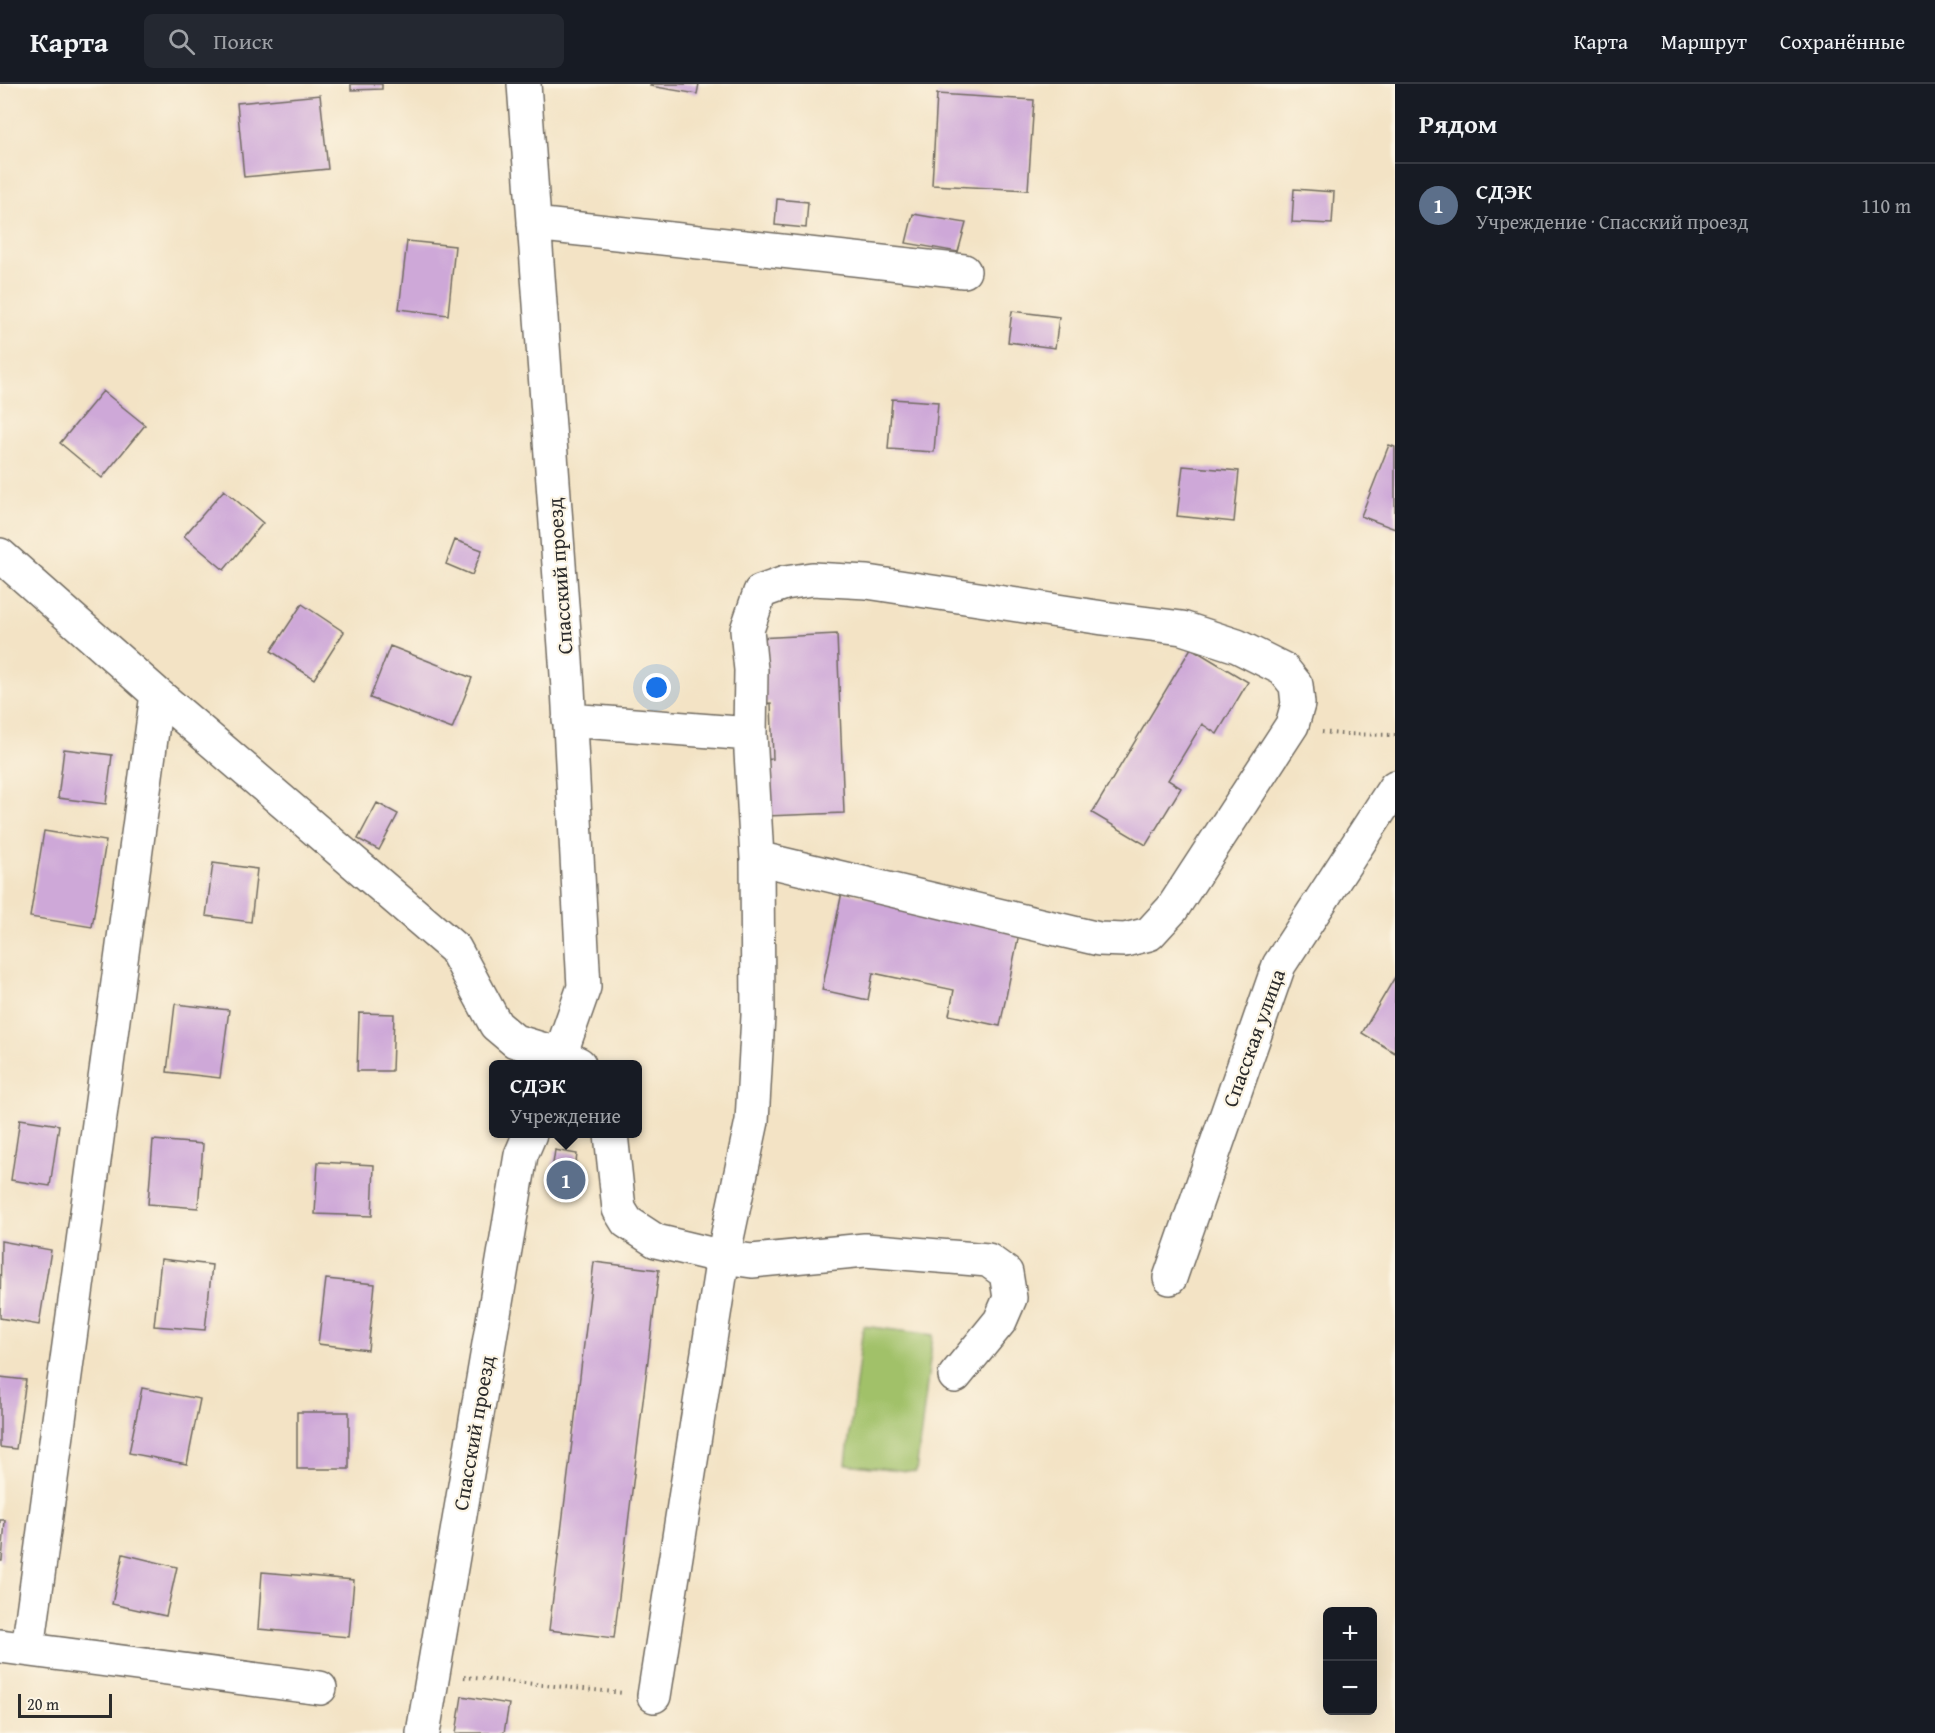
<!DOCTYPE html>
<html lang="ru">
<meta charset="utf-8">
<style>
:root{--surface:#171b24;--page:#242831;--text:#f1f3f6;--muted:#9ea1a6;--line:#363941;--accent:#d93025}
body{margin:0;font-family:"Gentium Book Plus",serif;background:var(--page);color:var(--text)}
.controls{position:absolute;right:18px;bottom:18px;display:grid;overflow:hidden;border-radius:9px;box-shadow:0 6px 24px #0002}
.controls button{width:54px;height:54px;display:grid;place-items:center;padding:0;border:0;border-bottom:2px solid var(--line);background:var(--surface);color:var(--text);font:30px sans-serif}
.scale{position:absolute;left:18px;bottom:15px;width:94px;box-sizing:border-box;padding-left:6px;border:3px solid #2b2b2b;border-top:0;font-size:16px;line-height:21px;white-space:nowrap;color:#2b2b2b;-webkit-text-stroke:4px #fcf5e5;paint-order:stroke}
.you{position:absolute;left:657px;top:604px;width:21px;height:21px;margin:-15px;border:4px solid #fff;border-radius:50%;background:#1a73e8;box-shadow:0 0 0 9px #1a73e833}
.badge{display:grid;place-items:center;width:39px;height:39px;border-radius:50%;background:var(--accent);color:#fff;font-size:20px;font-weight:700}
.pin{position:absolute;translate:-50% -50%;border:3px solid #fff;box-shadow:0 2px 6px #0006}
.popup{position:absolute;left:489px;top:976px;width:153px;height:78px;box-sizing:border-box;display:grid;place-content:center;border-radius:9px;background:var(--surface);filter:drop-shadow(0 2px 4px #0005);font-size:20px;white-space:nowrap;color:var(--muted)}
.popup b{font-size:22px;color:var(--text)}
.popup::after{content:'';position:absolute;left:50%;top:100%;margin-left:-12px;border:12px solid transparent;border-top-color:var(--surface)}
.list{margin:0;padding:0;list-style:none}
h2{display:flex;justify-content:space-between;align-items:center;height:78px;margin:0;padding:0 24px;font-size:26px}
h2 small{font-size:20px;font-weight:400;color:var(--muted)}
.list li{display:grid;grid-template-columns:39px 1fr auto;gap:18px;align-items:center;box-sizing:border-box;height:84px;padding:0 24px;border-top:2px solid var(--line)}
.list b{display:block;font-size:22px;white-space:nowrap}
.list p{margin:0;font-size:20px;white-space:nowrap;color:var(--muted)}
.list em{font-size:20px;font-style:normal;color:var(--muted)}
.icon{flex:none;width:33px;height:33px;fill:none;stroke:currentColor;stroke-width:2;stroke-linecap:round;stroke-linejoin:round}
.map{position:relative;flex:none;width:1395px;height:1649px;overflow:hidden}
header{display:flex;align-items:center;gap:36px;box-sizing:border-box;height:84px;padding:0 30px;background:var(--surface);border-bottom:2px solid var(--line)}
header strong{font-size:28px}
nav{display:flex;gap:33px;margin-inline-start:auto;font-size:21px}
.search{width:420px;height:54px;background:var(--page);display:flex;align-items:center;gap:15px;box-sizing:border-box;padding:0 21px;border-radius:9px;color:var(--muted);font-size:22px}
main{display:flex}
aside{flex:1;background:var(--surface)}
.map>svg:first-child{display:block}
</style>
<header>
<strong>Карта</strong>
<div class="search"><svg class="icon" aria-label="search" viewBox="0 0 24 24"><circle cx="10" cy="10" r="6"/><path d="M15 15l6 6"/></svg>Поиск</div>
<nav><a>Карта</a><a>Маршрут</a><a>Сохранённые</a></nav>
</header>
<main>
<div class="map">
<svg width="1395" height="1649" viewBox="0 0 1395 1649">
<rect width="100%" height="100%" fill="#fcf5e5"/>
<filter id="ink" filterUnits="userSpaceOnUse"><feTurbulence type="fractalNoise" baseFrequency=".0167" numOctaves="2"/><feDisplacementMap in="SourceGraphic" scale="12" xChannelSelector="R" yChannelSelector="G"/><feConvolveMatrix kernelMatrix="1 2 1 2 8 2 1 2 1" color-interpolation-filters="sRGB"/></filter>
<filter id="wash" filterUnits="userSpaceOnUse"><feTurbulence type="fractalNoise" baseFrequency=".008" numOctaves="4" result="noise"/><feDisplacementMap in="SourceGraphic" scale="24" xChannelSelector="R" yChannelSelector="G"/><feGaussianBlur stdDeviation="1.35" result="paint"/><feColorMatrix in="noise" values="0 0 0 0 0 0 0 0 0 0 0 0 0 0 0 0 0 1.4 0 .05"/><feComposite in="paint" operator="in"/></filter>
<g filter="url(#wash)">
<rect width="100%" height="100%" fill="#f3e3c5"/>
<path fill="#a1c169" stroke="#66764a" stroke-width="1.5" d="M863 1242 933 1251 916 1388 846 1380Z"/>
<g id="blocks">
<path fill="#cea8d8" d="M351 0H382V5L351 6Z
M651 0H699L697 10 650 2Z
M937 10 1034 16 1028 106 932 101Z
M320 11 328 85 244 93 237 19Z
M1294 105 1334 108 1332 140 1292 138Z
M777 115 808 118 806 144 775 141Z
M913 130 966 139 958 168 906 159Z
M407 157 455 162 448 231 399 225Z
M1012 227 1059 233 1055 264 1008 258Z
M103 307 145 341 102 394 60 359Z
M892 315 938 318 934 368 888 365Z
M1389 361 1395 363V445L1361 432Z
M1183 382 1239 387 1234 438 1177 432Z
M224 406 263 439 224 486 184 452Z
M455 456 482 466 472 491 446 480Z
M302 520 344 548 314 595 271 567Z
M837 550 844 729 766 732 764 676 773 675 771 619 758 620 756 554Z
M390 562 472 594 452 645 370 614Z
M1191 564 1248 598 1217 650 1202 640 1168 696 1181 704 1146 761 1092 729Z
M64 665 112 671 106 720 58 714Z
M377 719 398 730 379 766 358 755Z
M44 747 106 757 92 843 30 833Z
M213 779 257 785 251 838 206 832Z
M842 808 1020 845 1000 942 949 931 954 906 873 889 868 916 822 906Z
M1395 893V969L1362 949Z
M175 920 229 926 220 994 167 988Z
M359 929 394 930 392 987H357Z
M20 1035 59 1041 50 1102 11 1096Z
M153 1056 203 1060 198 1124 148 1120Z
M555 1066 577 1070 573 1104 550 1101Z
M318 1078 374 1081 372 1132 315 1130Z
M1 1157 51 1166 39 1241 0 1234Z
M161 1175 212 1181 205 1246 154 1242Z
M594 1178 659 1186 614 1554 549 1546Z
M326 1195 375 1200 368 1266 318 1260Z
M0 1293 26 1296 16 1365 0 1363Z
M142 1304 200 1315 187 1380 129 1369Z
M297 1328H349V1385H297Z
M0 1436H5L2 1477H0Z
M123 1470 177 1483 166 1532 112 1520Z
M262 1488 354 1496 349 1553 258 1545Z
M462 1612 509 1620 504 1649H456Z"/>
</g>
</g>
<g filter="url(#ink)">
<use href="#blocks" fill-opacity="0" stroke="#716b61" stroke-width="1.5"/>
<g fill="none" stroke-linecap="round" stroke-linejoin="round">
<g stroke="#716b61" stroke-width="36">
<path id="minor" d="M524 0 568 604 584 903 557 980
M534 140 964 187
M0 471 157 610 455 865 496 941 515 957 561 971 579 980
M569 636 750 650 757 774 758 932 752 1037 723 1173 752 1177 865 1166 988 1176 1006 1189 1010 1214 1000 1237 955 1292
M750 650 751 586 747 546 760 508 785 499 812 495 867 498 1103 534 1182 544 1237 562 1283 585 1296 601 1298 620 1292 641 1172 825 1149 850 1125 856 1099 855 757 774
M611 1050 619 1125 627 1138 656 1157 723 1173 654 1612
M1170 1194 1279 881 1395 703
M0 1562 320 1604
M28 1565 157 610
M423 1649 521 1071 530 1050"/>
</g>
<path stroke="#716b61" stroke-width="4" stroke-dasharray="1.5 4.5" stroke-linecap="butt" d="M1322 648 1341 650 1395 651
M464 1593 624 1609"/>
<use href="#minor" stroke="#fff" stroke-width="33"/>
</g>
</g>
<g text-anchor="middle" stroke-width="4.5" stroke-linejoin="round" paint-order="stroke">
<g font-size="21" fill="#2b2b2b" stroke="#fcf5e5">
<text transform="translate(560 492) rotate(-94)" y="7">Спасский проезд</text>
<text transform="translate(1254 954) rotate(-70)" y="7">Спасская улица</text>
<text transform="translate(474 1349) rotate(-80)" y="7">Спасский проезд</text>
</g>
</g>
</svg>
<div class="controls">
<button>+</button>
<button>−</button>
</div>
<div class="scale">20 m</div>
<div class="you"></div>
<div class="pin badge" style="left:566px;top:1096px;background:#5c6f8a">1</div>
<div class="popup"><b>СДЭК</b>Учреждение</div>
</div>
<aside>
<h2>Рядом<small></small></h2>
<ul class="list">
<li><span class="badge" style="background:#5c6f8a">1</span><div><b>СДЭК</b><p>Учреждение · Спасский проезд</p></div><em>110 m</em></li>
</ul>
</aside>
</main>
